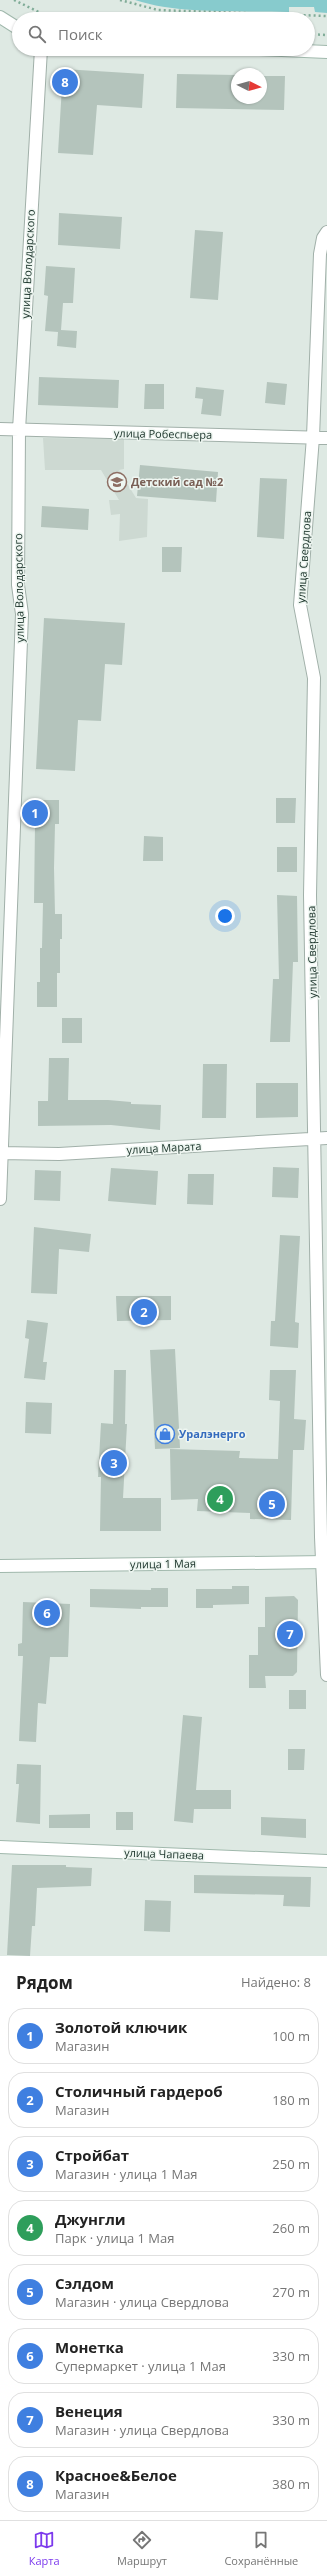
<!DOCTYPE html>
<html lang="ru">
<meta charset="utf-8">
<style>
:root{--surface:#fff;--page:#f2f2f2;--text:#222;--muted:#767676;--line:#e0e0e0;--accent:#7c3aed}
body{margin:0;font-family:"Open Sans",sans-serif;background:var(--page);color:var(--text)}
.compass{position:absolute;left:231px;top:68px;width:36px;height:36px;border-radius:50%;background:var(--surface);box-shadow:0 1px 3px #0004;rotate:96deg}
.you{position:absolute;left:225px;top:916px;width:14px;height:14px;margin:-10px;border:3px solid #fff;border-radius:50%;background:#1a73e8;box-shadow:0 0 0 6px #1a73e833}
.badge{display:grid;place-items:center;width:26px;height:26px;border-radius:50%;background:var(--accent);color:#fff;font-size:13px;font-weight:700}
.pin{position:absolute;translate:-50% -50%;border:2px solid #fff;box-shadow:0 1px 4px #0006}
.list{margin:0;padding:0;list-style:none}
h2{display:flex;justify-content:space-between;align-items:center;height:52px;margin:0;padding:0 16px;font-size:17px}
h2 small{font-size:13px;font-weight:400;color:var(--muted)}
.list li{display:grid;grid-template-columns:26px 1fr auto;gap:12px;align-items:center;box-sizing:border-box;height:56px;margin:0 8px 8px;padding:0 8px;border:1px solid var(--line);border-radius:16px}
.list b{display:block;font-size:15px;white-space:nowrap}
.list p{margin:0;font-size:13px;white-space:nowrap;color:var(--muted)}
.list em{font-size:13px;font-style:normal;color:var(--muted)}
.icon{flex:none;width:22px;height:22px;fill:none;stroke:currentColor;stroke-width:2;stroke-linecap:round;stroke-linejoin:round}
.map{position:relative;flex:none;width:327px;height:1956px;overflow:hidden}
.search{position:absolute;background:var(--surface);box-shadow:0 1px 3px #0004;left:12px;right:12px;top:12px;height:44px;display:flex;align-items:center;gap:10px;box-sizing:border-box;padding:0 14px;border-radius:22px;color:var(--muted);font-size:15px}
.sheet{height:564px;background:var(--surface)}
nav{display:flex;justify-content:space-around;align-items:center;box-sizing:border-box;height:56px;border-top:1px solid var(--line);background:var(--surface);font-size:11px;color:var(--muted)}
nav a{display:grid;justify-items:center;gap:2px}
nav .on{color:var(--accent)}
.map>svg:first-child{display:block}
</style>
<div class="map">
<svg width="327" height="1956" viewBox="0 0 327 1956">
<rect width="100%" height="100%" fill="#dee9e3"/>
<path fill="#cdd9d2" d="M43 438 124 439V469L119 470 136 498 148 499 147 537 119 541 120 514 111 515 109 500H119L101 470H45Z"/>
<path fill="#87cbcd" d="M135 0H327V13L315 12 314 7H289V12C241 10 180 15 135 0Z"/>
<path fill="#b4c4bc" d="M63 69 144 74 142 108 97 105 93 155 58 153Z
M177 74 237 75V98H261V76H285L284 110 176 108Z
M59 213 122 217 120 249 58 245Z
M195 230 223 232 218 300 190 298Z
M46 266 75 268 73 303H63L61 330 77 331 76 348 57 346 58 332 45 331 48 296 44 295Z
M39 377 119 380 118 408 38 405Z
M267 382 287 384 285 405 265 403Z
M145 384H164V409H144Z
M196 387 224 390 221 416 201 414 203 399 195 398Z
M140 465 218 472 216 502 137 496Z
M260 478 287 479 284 539 257 537Z
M42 506 89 509 88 530 41 527Z
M162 547H182L181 572H162Z
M44 618 125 623 122 665 105 664 101 721 78 720 75 771 36 769Z
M276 798H296L295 823H276Z
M30 800H59V824H55L54 868 55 914H62V939H60V973H57V1007H37V982H40V948H42L43 903H34L35 824H30Z
M144 836 163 837V861H143Z
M277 847H297V872H277Z
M277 895 297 896 298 962H293L290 1042H270L273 979H279Z
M62 1018H82V1043H62Z
M49 1058H69L68 1100H108L131 1102V1104L161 1105 160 1130 111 1125 38 1126V1101H48Z
M203 1064H227L226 1118H202Z
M256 1083H298V1117L256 1118Z
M273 1167 299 1168 298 1198 272 1197Z
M111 1168 158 1171 156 1205 108 1201Z
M35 1170 61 1171 60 1201 34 1200Z
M188 1174H214L213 1205 187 1204Z
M34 1227 91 1234 89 1252 59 1249 57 1294 31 1293Z
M280 1235 300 1236 295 1322 299 1323 298 1348 270 1346 271 1321H275Z
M116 1296H171V1320L117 1321Z
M27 1320 48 1323 43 1362H47L45 1380 24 1378 29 1339 25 1338Z
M175 1349 180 1448 155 1449 150 1350Z
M114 1370H126L125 1424H127L123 1498H161V1531H100L101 1477H98L101 1423 113 1424Z
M270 1370H296L294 1419 306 1420 304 1450H293L291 1520 250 1519V1513L197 1511 198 1499 171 1500 170 1449 240 1451 239 1458 278 1459 280 1401 269 1400Z
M26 1402 52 1403 51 1434 25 1433Z
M232 1586H249V1604L213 1605V1608H196V1589H232Z
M151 1588H168V1607H141V1609L90 1607V1589L151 1590Z
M294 1596 298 1600 297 1672 293 1676H265L266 1688H249V1655H258V1627H265V1597Z
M23 1602 70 1604 68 1657H50L46 1704 38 1703 36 1742 19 1741 23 1656H18V1644L22 1643Z
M289 1690H306V1709H289Z
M183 1715 202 1717 196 1790H231V1809H194L193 1823 174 1821Z
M288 1749H305L304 1770H288Z
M17 1764 41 1765 40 1824 16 1822 19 1784H16Z
M116 1812H133V1830H116Z
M90 1814V1828H49V1815Z
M261 1817 306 1819V1838L261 1835Z
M12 1865H66V1867L92 1868 91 1886 37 1888 35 1926H32L30 1956 7 1955Z
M194 1875 311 1877 310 1907 283 1906 284 1895 194 1893Z
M145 1900 171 1901 170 1932 144 1931Z"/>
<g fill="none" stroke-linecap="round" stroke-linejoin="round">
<g stroke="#a1b0a9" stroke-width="14">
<path id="street" d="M327 232 323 238 320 254 313 437 300 605 314 678 310 895 321 1537 327 1675
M0 429 327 438
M0 1153 59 1154 327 1138
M0 1199 22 614 18 585 19 430 41 49"/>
</g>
<g stroke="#a0b8ac" stroke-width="14">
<path id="secondary" d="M0 17 19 29
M259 49 327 52
M0 1566 327 1562
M0 1847 327 1861"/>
</g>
<path stroke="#80ac98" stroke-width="2.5" stroke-dasharray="2 3" stroke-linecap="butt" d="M14 0 47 16 57 19
M120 0 158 10 327 16
M308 34 327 35"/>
<use href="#street" stroke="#fff" stroke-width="12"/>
<use href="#secondary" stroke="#fff" stroke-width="12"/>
</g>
<defs>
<g id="school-ring" transform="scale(1)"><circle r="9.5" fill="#eef6f1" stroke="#8d6e63" stroke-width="1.5"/><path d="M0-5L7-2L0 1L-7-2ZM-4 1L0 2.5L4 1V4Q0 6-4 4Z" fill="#8d6e63"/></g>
<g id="shop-ring" transform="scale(1)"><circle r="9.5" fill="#eef6f1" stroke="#3f7fe0" stroke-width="1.5"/><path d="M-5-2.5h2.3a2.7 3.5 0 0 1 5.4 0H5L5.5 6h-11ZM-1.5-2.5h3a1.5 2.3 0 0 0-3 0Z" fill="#3f7fe0"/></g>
</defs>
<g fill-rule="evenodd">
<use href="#school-ring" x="117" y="482"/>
<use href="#shop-ring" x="165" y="1434"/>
</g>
<g text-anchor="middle" stroke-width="3" stroke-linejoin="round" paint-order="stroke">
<g font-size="11" fill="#20382f" stroke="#eef6f1">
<text transform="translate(28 264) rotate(-87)" y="4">улица Володарского</text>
<text transform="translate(163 434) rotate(1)" y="4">улица Робеспьера</text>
<text transform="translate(304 557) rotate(-86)" y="4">улица Свердлова</text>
<text transform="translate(19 588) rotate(-91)" y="4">улица Володарского</text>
<text transform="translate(312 952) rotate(-91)" y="4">улица Свердлова</text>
<text transform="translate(164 1148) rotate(-3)" y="4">улица Марата</text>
<text transform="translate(163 1564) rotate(-1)" y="4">улица 1 Мая</text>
<text transform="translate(164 1854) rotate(2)" y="4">улица Чапаева</text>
</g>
<g font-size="11" font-weight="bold" fill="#785e54" stroke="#eef6f1" text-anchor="start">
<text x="131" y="486">Детский сад №2</text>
</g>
<g font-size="11" font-weight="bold" fill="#366cbe" stroke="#eef6f1" text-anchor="start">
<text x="179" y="1438">Уралэнерго</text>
</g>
</g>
</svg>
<svg class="compass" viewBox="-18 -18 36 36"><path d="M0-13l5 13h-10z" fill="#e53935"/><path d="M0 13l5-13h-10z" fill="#767676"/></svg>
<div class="you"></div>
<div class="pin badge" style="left:35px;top:813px;background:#3f7fe0">1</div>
<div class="pin badge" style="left:144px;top:1312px;background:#3f7fe0">2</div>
<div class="pin badge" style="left:114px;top:1463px;background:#3f7fe0">3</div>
<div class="pin badge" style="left:220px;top:1499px;background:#2e9e5b">4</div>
<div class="pin badge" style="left:272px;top:1504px;background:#3f7fe0">5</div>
<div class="pin badge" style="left:47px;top:1613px;background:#3f7fe0">6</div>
<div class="pin badge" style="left:290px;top:1634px;background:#3f7fe0">7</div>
<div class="pin badge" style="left:65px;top:82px;background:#3f7fe0">8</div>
<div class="search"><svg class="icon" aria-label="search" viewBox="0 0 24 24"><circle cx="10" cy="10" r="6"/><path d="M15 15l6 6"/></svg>Поиск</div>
</div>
<section class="sheet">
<h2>Рядом<small>Найдено: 8</small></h2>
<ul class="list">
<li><span class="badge" style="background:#3f7fe0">1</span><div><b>Золотой ключик</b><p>Магазин</p></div><em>100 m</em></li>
<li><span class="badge" style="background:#3f7fe0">2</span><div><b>Столичный гардероб</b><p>Магазин</p></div><em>180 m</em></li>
<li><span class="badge" style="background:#3f7fe0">3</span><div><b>Стройбат</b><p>Магазин · улица 1 Мая</p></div><em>250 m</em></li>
<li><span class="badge" style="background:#2e9e5b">4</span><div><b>Джунгли</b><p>Парк · улица 1 Мая</p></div><em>260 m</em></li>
<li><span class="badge" style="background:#3f7fe0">5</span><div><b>Сэлдом</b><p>Магазин · улица Свердлова</p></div><em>270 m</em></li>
<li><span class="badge" style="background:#3f7fe0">6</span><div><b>Монетка</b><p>Супермаркет · улица 1 Мая</p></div><em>330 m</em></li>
<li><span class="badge" style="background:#3f7fe0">7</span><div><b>Венеция</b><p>Магазин · улица Свердлова</p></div><em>330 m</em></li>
<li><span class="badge" style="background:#3f7fe0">8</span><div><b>Красное&amp;Белое</b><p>Магазин</p></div><em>380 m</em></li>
</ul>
</section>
<nav>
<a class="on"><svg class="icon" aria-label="map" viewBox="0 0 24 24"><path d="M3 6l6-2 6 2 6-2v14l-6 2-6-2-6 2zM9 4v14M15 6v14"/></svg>Карта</a>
<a><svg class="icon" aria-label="directions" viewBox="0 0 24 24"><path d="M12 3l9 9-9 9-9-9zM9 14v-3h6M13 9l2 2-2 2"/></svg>Маршрут</a>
<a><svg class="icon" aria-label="saved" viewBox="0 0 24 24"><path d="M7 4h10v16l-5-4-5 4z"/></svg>Сохранённые</a>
</nav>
